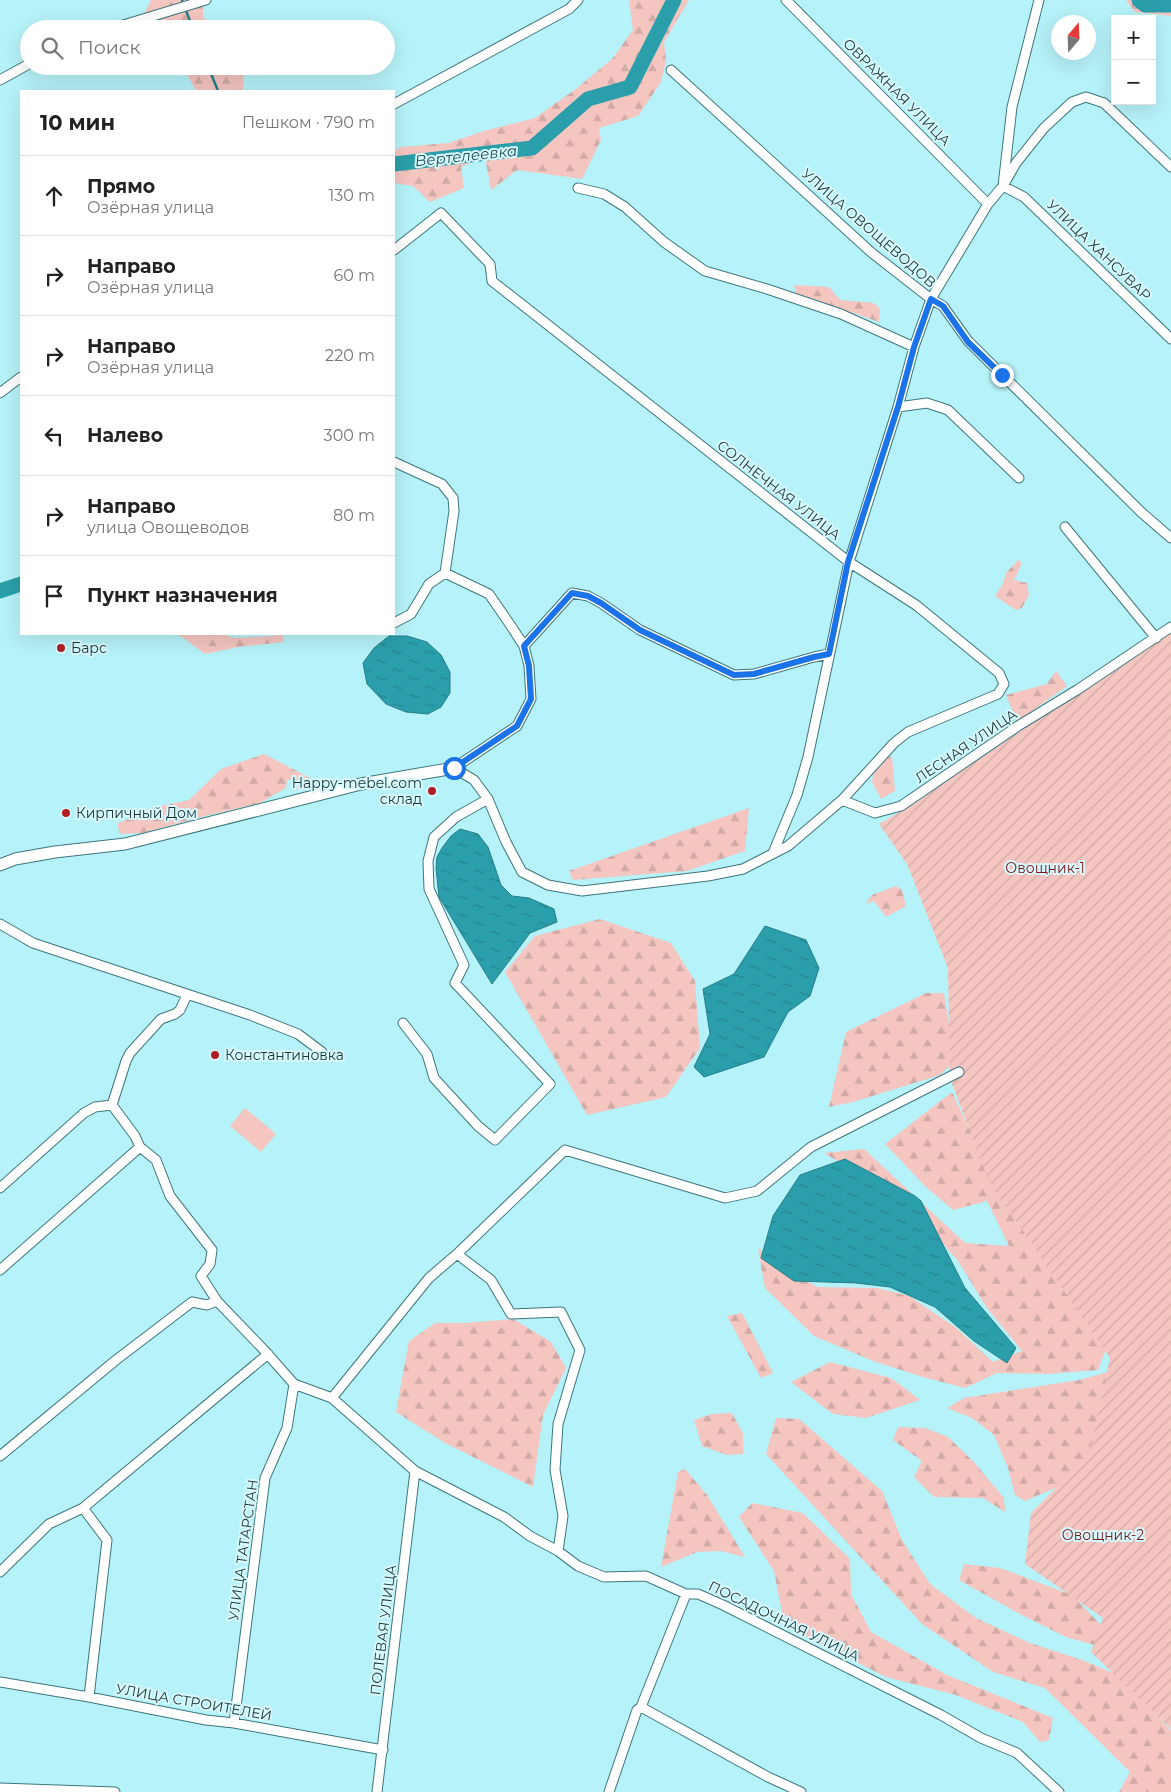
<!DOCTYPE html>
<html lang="ru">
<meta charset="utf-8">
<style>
:root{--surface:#fff;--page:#f6f6f6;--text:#222;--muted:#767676;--line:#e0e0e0}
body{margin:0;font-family:Montserrat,sans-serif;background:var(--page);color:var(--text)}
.controls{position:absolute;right:15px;top:15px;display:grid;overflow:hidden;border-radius:0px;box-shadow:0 5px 20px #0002}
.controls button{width:45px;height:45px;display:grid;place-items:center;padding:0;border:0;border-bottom:1px solid var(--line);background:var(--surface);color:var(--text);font:25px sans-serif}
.compass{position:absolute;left:1051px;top:15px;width:45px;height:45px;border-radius:50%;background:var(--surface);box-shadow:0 5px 20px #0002;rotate:19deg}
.stop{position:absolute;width:15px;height:15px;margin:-11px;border:4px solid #1a73e8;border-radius:50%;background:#fff}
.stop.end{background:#1a73e8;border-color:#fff;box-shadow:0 1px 5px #0008}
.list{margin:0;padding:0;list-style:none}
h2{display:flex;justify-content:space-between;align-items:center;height:65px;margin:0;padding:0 20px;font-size:21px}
h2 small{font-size:16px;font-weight:400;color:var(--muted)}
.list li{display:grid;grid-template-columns:32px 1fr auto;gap:15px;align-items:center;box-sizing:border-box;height:80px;padding:0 20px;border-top:1px solid var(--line)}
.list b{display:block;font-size:19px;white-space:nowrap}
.list p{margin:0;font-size:16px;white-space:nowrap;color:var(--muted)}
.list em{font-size:16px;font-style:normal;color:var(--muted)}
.icon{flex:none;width:28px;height:28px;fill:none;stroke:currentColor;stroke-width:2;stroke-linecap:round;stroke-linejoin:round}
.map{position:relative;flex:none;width:1171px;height:1792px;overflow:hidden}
.search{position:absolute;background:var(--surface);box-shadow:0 5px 20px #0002;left:20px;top:20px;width:375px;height:55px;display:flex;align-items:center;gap:12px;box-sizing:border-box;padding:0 18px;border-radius:28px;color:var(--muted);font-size:19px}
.panel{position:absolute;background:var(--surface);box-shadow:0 5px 20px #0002;left:20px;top:90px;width:375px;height:545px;border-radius:0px}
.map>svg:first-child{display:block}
</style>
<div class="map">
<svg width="1171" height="1792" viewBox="0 0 1171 1792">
<defs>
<pattern id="forest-firs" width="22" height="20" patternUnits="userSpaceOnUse" patternTransform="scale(1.25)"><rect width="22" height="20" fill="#f5c5c0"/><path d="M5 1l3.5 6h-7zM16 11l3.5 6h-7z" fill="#d1aaa6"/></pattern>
<pattern id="garden-furrows" width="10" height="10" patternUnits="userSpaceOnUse" patternTransform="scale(1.25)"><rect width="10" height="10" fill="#f5c5c0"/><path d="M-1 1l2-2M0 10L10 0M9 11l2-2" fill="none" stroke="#d1aaa6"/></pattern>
<pattern id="water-ripples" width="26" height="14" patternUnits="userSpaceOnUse" patternTransform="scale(1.25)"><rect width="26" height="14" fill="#2a9fab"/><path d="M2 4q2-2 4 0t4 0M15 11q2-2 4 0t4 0" fill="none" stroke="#23828c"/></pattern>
</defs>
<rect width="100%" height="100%" fill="#b6f2f9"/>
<path fill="url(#forest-firs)" d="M151 0H203V18L231 29H137Z
M629 0H689L664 42 666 61 661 82 638 116 599 128 601 140 582 179 517 170 491 190 485 157 461 167 464 188 430 202 413 186 394 183V151L401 147 448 143 484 131 535 118 577 88 612 59 633 30Z
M1126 0H1171V16L1135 12Z
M181 66H244L243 91H196L188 76Z
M794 285 829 287 840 300 874 303 880 309 879 322 796 293Z
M1018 560 1022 563 1014 580 1027 583 1029 595 1022 608 1016 610 995 596 1003 584 1006 573Z
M174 634H221L235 638 273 636 276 634H282L284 642 238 647 205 654 182 637Z
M1056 671 1067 686 1017 722 1006 695 1047 684Z
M264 754 310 778 311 780 304 790H298V782L287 779 286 788 260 803 201 817 142 833 120 834 117 824 151 808 189 800 221 769Z
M892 756 895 791 881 799 872 782 876 759Z
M749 808 745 851 687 871 573 880 569 871Z
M896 886 902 890 906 906 886 917 874 901 866 904 872 895Z
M600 919 671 943 695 981 700 1048 666 1097 587 1115 505 972 535 936Z
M926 993H944L955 1061 940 1075 853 1102 829 1107 846 1032Z
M952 1092 991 1177 1106 1349 1098 1370 1048 1374 997 1373 965 1388 923 1377 873 1361 814 1336 765 1288 758 1248 773 1261 817 1287 877 1288 909 1296 955 1327 993 1362 1022 1351 987 1308 958 1261 923 1220 904 1201 824 1153 864 1149 965 1243 1009 1246 987 1201 953 1210 927 1188 885 1144Z
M742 1313 773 1373 761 1378 727 1316Z
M513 1319 551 1342 566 1368 543 1415 533 1487 445 1443 396 1412 409 1341 435 1323H464Z
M830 1362 891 1378 920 1400 866 1418 833 1414 791 1382Z
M1108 1372 1097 1470 1025 1501 1015 1495 1008 1468 994 1435 972 1418 947 1408 964 1398 1079 1380Z
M732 1413 743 1434V1454L727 1455 702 1446 694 1420 712 1414Z
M776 1418 799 1419 882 1491 902 1540 930 1584 976 1618 1030 1643 1085 1661 1120 1676 1171 1731V1792H1119L1130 1772 1045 1688 993 1672 922 1624 766 1454Z
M898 1427 925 1428 948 1437 973 1461 1004 1498 1005 1512 983 1498 934 1497 914 1477 922 1461 893 1440Z
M685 1469 707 1495 745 1557 721 1551 697 1552 661 1567 678 1472Z
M752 1503 803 1513 850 1559 851 1594 871 1632 947 1675 1053 1718 1049 1740 1040 1742 1023 1722 956 1695 886 1677 807 1637 782 1613 774 1571 739 1517Z
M964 1564 1000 1568 1072 1595 1102 1626 1098 1646 1066 1637 1018 1613 959 1580Z"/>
<path fill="url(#garden-furrows)" d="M1171 629V1729L1091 1652 1103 1618 1025 1564 1031 1513 1089 1455 1110 1358 988 1180 950 1078 948 968 907 864 879 824 910 806Z"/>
<path fill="#f5c5c0" d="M245 1108 276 1134 261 1152 230 1126Z"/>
<path fill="url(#water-ripples)" stroke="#267f88" d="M389 636H407L427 642 441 655 450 672V693L441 707 428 714 406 712 386 704 367 684 363 663 374 648Z
M460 829 478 834 488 847 501 885 512 896 529 898 554 909 557 922 530 933 492 984 439 897 436 868 437 857 442 848 451 836Z
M765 926 806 940 819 968 810 996 788 1012 764 1057 704 1077 694 1067 710 1034 703 989 734 974Z
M845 1159 915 1196 921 1201 965 1288 1016 1348 1007 1363 974 1341 935 1307 890 1287 856 1283 794 1281 761 1258 773 1216 800 1175Z"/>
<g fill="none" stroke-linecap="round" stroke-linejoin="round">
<path stroke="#267f88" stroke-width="2.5" d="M182 0 193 29
M208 66 218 91"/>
<path stroke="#2a9fab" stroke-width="15" d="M1139 0 1145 5H1171
M394 164 532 148 588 99 630 87 674 0
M0 591 21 584"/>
<g stroke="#3c767c" stroke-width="11">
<path id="minor" d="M786 0 988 204
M1039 0 1012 107 1003 186 1024 197 1171 339
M110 29 206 0
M671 70 872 253 931 299 943 306 968 341 1141 512 1171 538
M0 80 29 64
M394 104 569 9 578 0
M578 188 604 194 625 207 664 242 705 271 767 289 841 314 914 347
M394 250 441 213 490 264 492 281 849 562 916 605 999 673 1004 684 998 694 908 732 894 743 842 800
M0 393 21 377
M898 407 927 403 948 410 1019 478
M394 462 442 484 453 498 454 511 445 573 429 584 411 614 394 623
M1065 527 1156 638
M445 573 489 594 511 626 524 646 529 666 531 699 517 726 454 768 474 780 488 799 506 842 522 872 548 885 582 891 708 876 743 869 788 846 842 800 875 813 901 806 1018 726 1077 690 1171 627
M524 646 572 593 588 596 601 603 640 630 734 675 754 674 814 657 829 654
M773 853 797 795 808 757 849 562 898 407 914 347 931 299 988 204 1003 186 1016 163 1044 128 1072 102 1086 97 1104 103 1171 167
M0 924 33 943 250 1015 298 1034 322 1052
M403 1023 427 1054 434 1078 478 1126 495 1140 550 1084 455 983 464 965 429 889 428 861 434 837 456 817 488 799
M112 1105 135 1136 140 1147 156 1160 170 1196 212 1250 210 1264 201 1276 217 1301 264 1350 294 1384 332 1398 415 1471 504 1517 530 1536 558 1551 578 1566 604 1577 646 1576 686 1594H698L723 1605 941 1715 981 1738 1017 1753 1059 1792
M112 1105 126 1061 130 1053 161 1019 175 1014 180 1010 187 995
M0 1188 84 1113 95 1107 112 1105
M457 1254 491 1280 511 1314 561 1312 580 1350 558 1424 555 1470 563 1516 558 1551
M0 1270 140 1147
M332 1398 429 1278 457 1254 565 1150 725 1198 757 1191 811 1147 959 1072
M0 1456 116 1360 192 1302 207 1305 217 1301
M83 1508 107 1540 89 1697
M0 1572 49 1524 83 1508 268 1354
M0 1682 89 1697 206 1720 234 1723 383 1750
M641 1707 768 1777 801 1792
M234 1723 265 1478 287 1428 294 1384
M0 1788 115 1792
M377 1792 415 1471
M609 1792 637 1710 641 1707 686 1594"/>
</g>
<g stroke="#3c767c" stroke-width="13">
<path id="tertiary" d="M0 865 15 859 55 852 125 844 361 784 454 768"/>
</g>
<use href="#minor" stroke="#fff" stroke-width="9"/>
<use href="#tertiary" stroke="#fff" stroke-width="11"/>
</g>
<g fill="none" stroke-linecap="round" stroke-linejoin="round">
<path stroke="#1a73e8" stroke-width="6" d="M454 768 517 726 531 699 529 666 524 646 572 593 588 596 601 603 640 630 734 675 754 674 814 657 829 654 848 562 898 407 914 347 931 299 943 306 968 342 1002 375"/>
</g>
<g fill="#b01e24" stroke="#d7faff" stroke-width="2">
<circle cx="61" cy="648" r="5"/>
<circle cx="432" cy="791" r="5"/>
<circle cx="66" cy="813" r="5"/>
<circle cx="215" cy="1055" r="5"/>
</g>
<g text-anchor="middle" stroke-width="4" stroke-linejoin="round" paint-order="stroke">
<g font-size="14" fill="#1c3437" stroke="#d7faff">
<text transform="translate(897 92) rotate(45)" y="5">ОВРАЖНАЯ УЛИЦА</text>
<text transform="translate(869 228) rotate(41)" y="5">УЛИЦА ОВОЩЕВОДОВ</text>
<text transform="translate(1099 250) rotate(44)" y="5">УЛИЦА ХАНСУВАР</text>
<text transform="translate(779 490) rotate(38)" y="5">СОЛНЕЧНАЯ УЛИЦА</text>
<text transform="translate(966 746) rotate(-34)" y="5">ЛЕСНАЯ УЛИЦА</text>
<text transform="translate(243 1550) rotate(-82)" y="5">УЛИЦА ТАТАРСТАН</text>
<text transform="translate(784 1621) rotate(26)" y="5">ПОСАДОЧНАЯ УЛИЦА</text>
<text transform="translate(383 1630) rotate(-83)" y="5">ПОЛЕВАЯ УЛИЦА</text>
<text transform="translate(194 1702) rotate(10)" y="5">УЛИЦА СТРОИТЕЛЕЙ</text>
</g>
<g font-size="14" fill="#1c3437" stroke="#d7faff" text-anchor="start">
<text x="71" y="653">Барс</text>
<text x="422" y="788" text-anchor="end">Happy-mebel.com<tspan x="422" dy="16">склад</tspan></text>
<text x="76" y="818">Кирпичный Дом</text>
<text x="225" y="1060">Константиновка</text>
</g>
<g font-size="14" fill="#771819" stroke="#d7faff">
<text x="1045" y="873">Овощник-1</text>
<text x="1103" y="1540">Овощник-2</text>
</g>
<g font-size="15" font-style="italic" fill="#1f4e54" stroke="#d7faff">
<text transform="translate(466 156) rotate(-6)" y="5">Вертелеевка</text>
</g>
</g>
</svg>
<div class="controls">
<button>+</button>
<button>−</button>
</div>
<svg class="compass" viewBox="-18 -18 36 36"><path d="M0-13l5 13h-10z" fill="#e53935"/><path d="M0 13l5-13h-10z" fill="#767676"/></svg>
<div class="stop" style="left:454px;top:768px"></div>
<div class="stop end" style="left:1002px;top:375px"></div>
<div class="search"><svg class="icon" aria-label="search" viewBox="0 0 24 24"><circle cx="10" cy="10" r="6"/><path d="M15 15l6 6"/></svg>Поиск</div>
<section class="panel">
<h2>10 мин<small>Пешком · 790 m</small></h2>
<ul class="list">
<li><svg class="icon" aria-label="ahead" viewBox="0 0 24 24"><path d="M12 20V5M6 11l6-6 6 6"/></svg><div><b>Прямо</b><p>Озёрная улица</p></div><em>130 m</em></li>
<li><svg class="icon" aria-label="right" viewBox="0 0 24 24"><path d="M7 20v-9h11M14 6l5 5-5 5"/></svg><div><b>Направо</b><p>Озёрная улица</p></div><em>60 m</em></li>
<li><svg class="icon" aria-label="right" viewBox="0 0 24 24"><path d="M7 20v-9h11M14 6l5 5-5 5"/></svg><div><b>Направо</b><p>Озёрная улица</p></div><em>220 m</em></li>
<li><svg class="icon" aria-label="left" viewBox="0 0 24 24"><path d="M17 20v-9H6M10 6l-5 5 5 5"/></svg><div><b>Налево</b></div><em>300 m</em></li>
<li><svg class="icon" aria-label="right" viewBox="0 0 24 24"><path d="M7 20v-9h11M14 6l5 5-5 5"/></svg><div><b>Направо</b><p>улица Овощеводов</p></div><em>80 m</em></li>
<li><svg class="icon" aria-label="arrive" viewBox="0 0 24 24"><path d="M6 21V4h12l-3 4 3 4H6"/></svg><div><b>Пункт назначения</b></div></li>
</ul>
</section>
</div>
